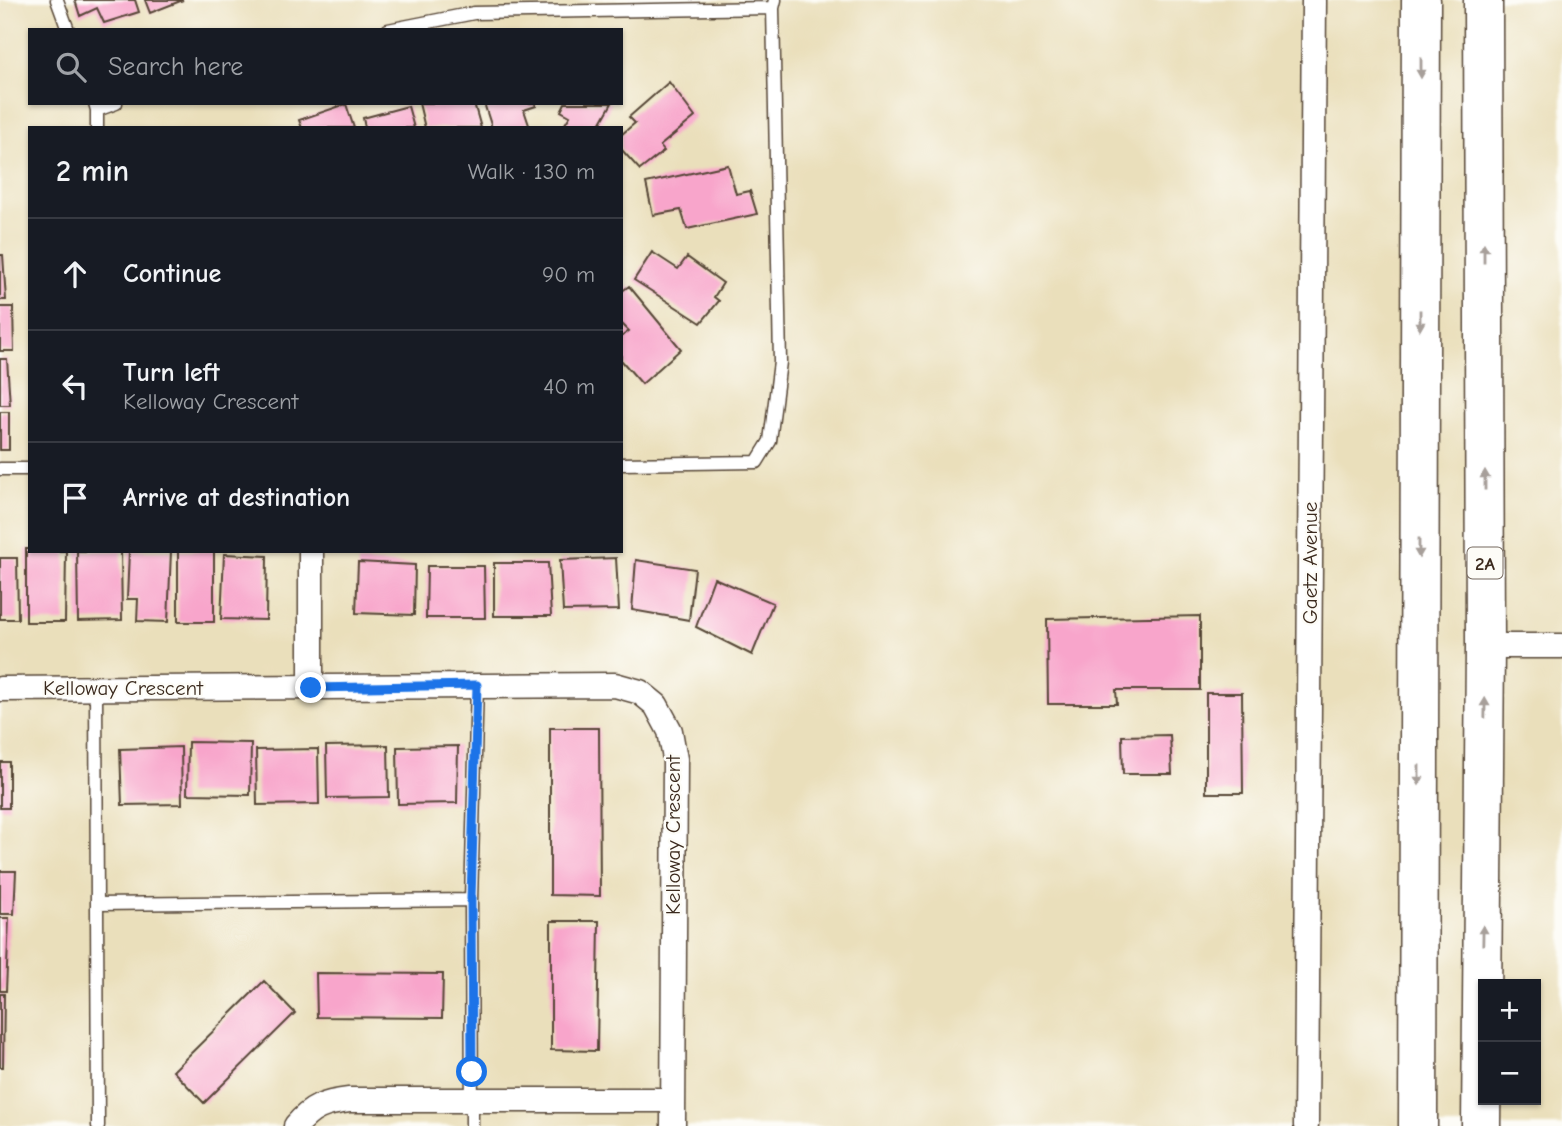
<!DOCTYPE html>
<meta charset="utf-8">
<style>
:root{--surface:#171b24;--page:#242831;--text:#f1f3f6;--muted:#9ea1a6;--line:#363941}
body{margin:0;font-family:"Comic Neue",sans-serif;background:var(--page);color:var(--text)}
.controls{position:absolute;right:21px;bottom:21px;display:grid;overflow:hidden;border-radius:0px;box-shadow:0 2px 5px #0004}
.controls button{width:63px;height:63px;display:grid;place-items:center;padding:0;border:0;border-bottom:2px solid var(--line);background:var(--surface);color:var(--text);font:35px sans-serif}
.stop{position:absolute;width:21px;height:21px;margin:-16px;border:5px solid #1a73e8;border-radius:50%;background:#fff}
.stop.end{background:#1a73e8;border-color:#fff;box-shadow:0 2px 7px #0008}
.list{margin:0;padding:0;list-style:none}
h2{display:flex;justify-content:space-between;align-items:center;height:91px;margin:0;padding:0 28px;font-size:30px}
h2 small{font-size:23px;font-weight:400;color:var(--muted)}
.list li{display:grid;grid-template-columns:46px 1fr auto;gap:21px;align-items:center;box-sizing:border-box;height:112px;padding:0 28px;border-top:2px solid var(--line)}
.list b{display:block;font-size:26px;white-space:nowrap}
.list p{margin:0;font-size:23px;white-space:nowrap;color:var(--muted)}
.list em{font-size:23px;font-style:normal;color:var(--muted)}
.icon{flex:none;width:38px;height:38px;fill:none;stroke:currentColor;stroke-width:2;stroke-linecap:round;stroke-linejoin:round}
.map{position:relative;flex:none;width:1562px;height:1126px;overflow:hidden}
.search{position:absolute;background:var(--surface);box-shadow:0 2px 5px #0004;left:28px;top:28px;width:595px;height:77px;display:flex;align-items:center;gap:18px;box-sizing:border-box;padding:0 24px;border-radius:0px;color:var(--muted);font-size:26px}
.panel{position:absolute;background:var(--surface);box-shadow:0 2px 5px #0004;left:28px;top:126px;width:595px;height:427px;border-radius:0px}
.map>svg:first-child{display:block}
</style>
<div class="map">
<svg width="1562" height="1126" viewBox="0 0 1562 1126">
<rect width="100%" height="100%" fill="#fdfcf7"/>
<filter id="ink" filterUnits="userSpaceOnUse"><feTurbulence type="fractalNoise" baseFrequency=".0143" numOctaves="2"/><feDisplacementMap in="SourceGraphic" scale="14" xChannelSelector="R" yChannelSelector="G"/><feConvolveMatrix kernelMatrix="1 2 1 2 8 2 1 2 1" color-interpolation-filters="sRGB"/></filter>
<filter id="wash" filterUnits="userSpaceOnUse"><feTurbulence type="fractalNoise" baseFrequency=".00686" numOctaves="4" result="noise"/><feDisplacementMap in="SourceGraphic" scale="28" xChannelSelector="R" yChannelSelector="G"/><feGaussianBlur stdDeviation="1.57" result="paint"/><feColorMatrix in="noise" values="0 0 0 0 0 0 0 0 0 0 0 0 0 0 0 0 0 1.4 0 .05"/><feComposite in="paint" operator="in"/></filter>
<g filter="url(#wash)">
<rect width="100%" height="100%" fill="#eadfbb"/>
<g id="blocks">
<path fill="#f8a5cb" d="M75 0H135L139 12 104 23 97 8 80 16Z
M145 0H183L150 13Z
M669 82 695 117 660 146 664 151 640 170 621 149V135L635 123 629 117Z
M419 103H474L481 128H425Z
M484 103H535L536 106 524 110 530 128H492Z
M565 103H612L598 128H572L565 124 570 116 561 111Z
M346 104 354 128H302L299 120Z
M408 106 414 128H365L363 118Z
M728 165 736 194 750 191 757 214 687 229 681 210 653 215 646 183Z
M652 252 678 269 687 257 723 283 714 297 719 301 701 323 634 280Z
M0 255H3L6 300H0Z
M629 286 681 349 642 384 621 360V337L629 331 621 323V292Z
M0 307H13L14 351H0Z
M0 359H7L10 405H0Z
M0 412H9V450H0Z
M26 549H30V551H66L65 622H26Z
M77 551H121L122 620 78 621Z
M129 551H171L168 622 137 621 138 599H127Z
M178 551H214V622H178Z
M224 554 267 556 266 620 221 619Z
M0 558H17L18 619H0Z
M616 558 619 610 563 611 560 560Z
M636 560 695 569 689 620 632 610Z
M358 562 415 565 414 615 356 613Z
M494 563H548L551 616H494Z
M427 566H484L485 618H426Z
M714 578 773 603 752 655 696 627Z
M1200 616V690H1116L1117 704H1048L1047 619Z
M1206 693H1242L1243 793H1206Z
M550 728H599L600 896 550 895Z
M1170 735 1172 774H1123L1122 736Z
M188 742 251 743 250 795 187 794Z
M388 745 389 797 327 798 326 746Z
M458 746 457 803 398 804 397 747Z
M181 747 182 804 122 805 120 749Z
M318 749 319 804 257 805 256 750Z
M0 762H9V808H0Z
M0 871H16L14 914H0Z
M0 918H9L6 991H0Z
M551 921H599L597 1051 551 1050Z
M316 973 443 974 442 1018 317 1017Z
M264 981 295 1013 204 1103 173 1071Z
M0 994H4L3 1067H0Z"/>
</g>
</g>
<g filter="url(#ink)">
<use href="#blocks" fill-opacity="0" stroke="#554536" stroke-width="2"/>
<g fill="none" stroke-linecap="round" stroke-linejoin="round">
<g stroke="#554536" stroke-width="15">
<path id="lane" d="M57 0 68 30
M388 30 474 13 773 8
M95 103 97 110V128
M97 110 116 103
M621 464 757 462 770 441 780 362 773 8 775 0
M0 469H30
M96 689 98 1126
M97 904 471 900
M472 1126 471 900 477 685"/>
</g>
<g stroke="#554536" stroke-width="27">
<path id="street" d="M1485 646H1562
M311 688V551
M0 689 615 685 640 692 656 705 670 731 675 759 673 1126
M296 1126C312 1107 324 1103 349 1100H673
M1306 1126 1314 0"/>
</g>
<g stroke="#554536" stroke-width="41">
<path id="primary" d="M1418 1126 1421 0
M1481 1126 1485 646 1483 0"/>
</g>
<use href="#lane" stroke="#fff" stroke-width="12"/>
<use href="#street" stroke="#fff" stroke-width="24"/>
<use href="#primary" stroke="#fff" stroke-width="38"/>
</g>
<defs><path id="oneway-solid" d="M-6-.8H1V-3.2L6.5 0L1 3.2V.8H-6Z" transform="scale(1.75)"/></defs>
<g fill="#a79f9a">
<use href="#oneway-solid" transform="translate(1421 68) rotate(90)"/>
<use href="#oneway-solid" transform="translate(1484 253) rotate(-90)"/>
<use href="#oneway-solid" transform="translate(1420 320) rotate(90)"/>
<use href="#oneway-solid" transform="translate(1485 480) rotate(-90)"/>
<use href="#oneway-solid" transform="translate(1419 548) rotate(90)"/>
<use href="#oneway-solid" transform="translate(1485 708) rotate(-89)"/>
<use href="#oneway-solid" transform="translate(1419 775) rotate(90)"/>
<use href="#oneway-solid" transform="translate(1483 935) rotate(-89)"/>
</g>
</g>
<g fill="none" stroke-linecap="round" stroke-linejoin="round" filter="url(#ink)">
<path stroke="#1a73e8" stroke-width="9" d="M311 688 477 685 471 900 472 1072"/>
</g>
<g text-anchor="middle" stroke-width="5" stroke-linejoin="round" paint-order="stroke">
<rect fill="#fdfcf7" stroke="#75695f" stroke-width="2" x="1467.5" y="547.5" width="35" height="31" rx="5"/>
<g font-size="19" font-weight="bold" fill="#3b2a1e">
<text x="1485" y="570">2A</text>
</g>
<g font-size="21" fill="#3b2a1e" stroke="#fdfcf7">
<text transform="translate(1310 563) rotate(-90)" y="7">Gaetz Avenue</text>
<text x="123" y="695">Kelloway Crescent</text>
<text transform="translate(673 835) rotate(-90)" y="7">Kelloway Crescent</text>
</g>
</g>
</svg>
<div class="controls">
<button>+</button>
<button>−</button>
</div>
<div class="stop" style="left:472px;top:1072px"></div>
<div class="stop end" style="left:311px;top:688px"></div>
<div class="search"><svg class="icon" aria-label="search" viewBox="0 0 24 24"><circle cx="10" cy="10" r="6"/><path d="M15 15l6 6"/></svg>Search here</div>
<section class="panel">
<h2>2 min<small>Walk · 130 m</small></h2>
<ul class="list">
<li><svg class="icon" aria-label="ahead" viewBox="0 0 24 24"><path d="M12 20V5M6 11l6-6 6 6"/></svg><div><b>Continue</b></div><em>90 m</em></li>
<li><svg class="icon" aria-label="left" viewBox="0 0 24 24"><path d="M17 20v-9H6M10 6l-5 5 5 5"/></svg><div><b>Turn left</b><p>Kelloway Crescent</p></div><em>40 m</em></li>
<li><svg class="icon" aria-label="arrive" viewBox="0 0 24 24"><path d="M6 21V4h12l-3 4 3 4H6"/></svg><div><b>Arrive at destination</b></div></li>
</ul>
</section>
</div>
